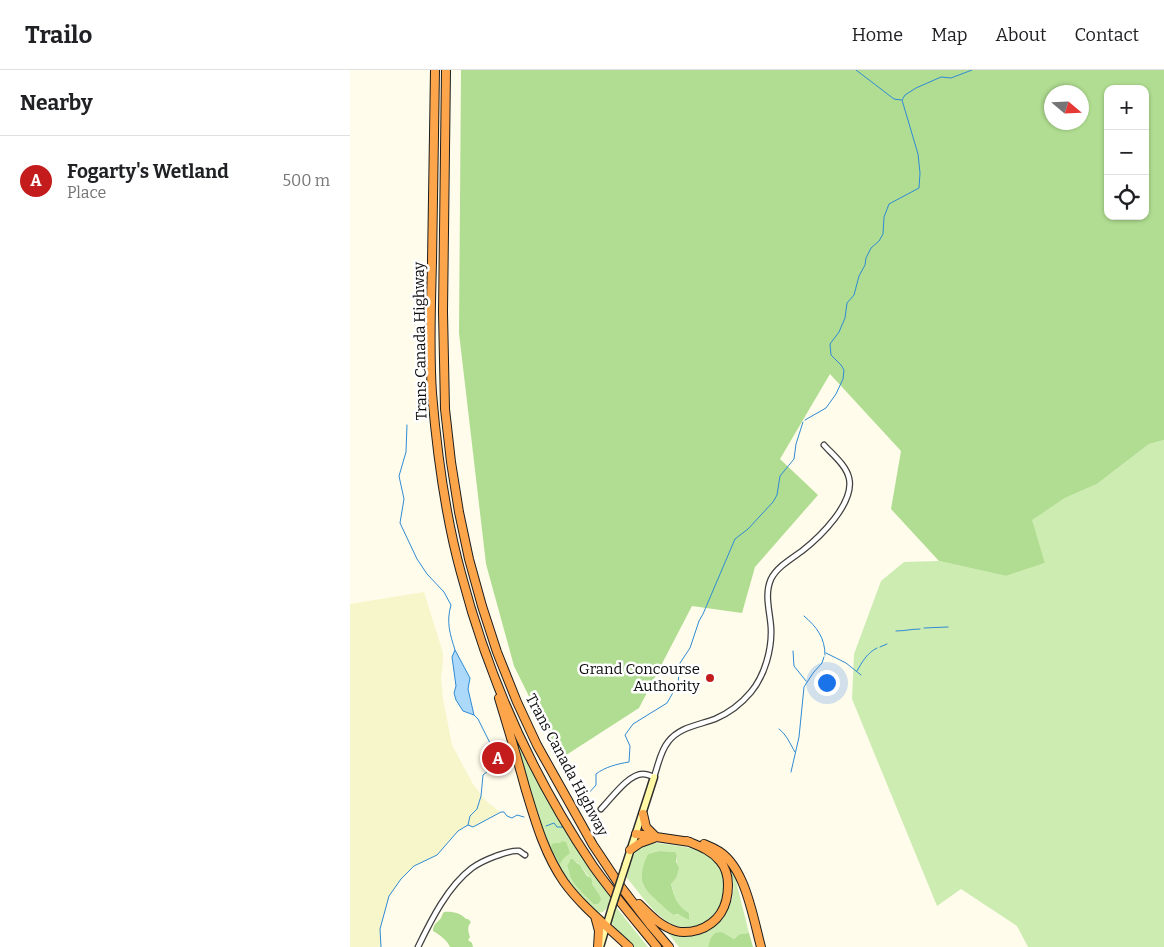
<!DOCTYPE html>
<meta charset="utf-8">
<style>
:root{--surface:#fff;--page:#f2f2f2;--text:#202124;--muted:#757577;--line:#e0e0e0;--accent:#c41c1c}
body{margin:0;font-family:Bitter,serif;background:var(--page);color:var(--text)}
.controls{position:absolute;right:15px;top:15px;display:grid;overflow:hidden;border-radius:10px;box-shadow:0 1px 4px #0004}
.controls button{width:45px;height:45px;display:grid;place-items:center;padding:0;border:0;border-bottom:1px solid var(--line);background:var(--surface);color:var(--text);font:25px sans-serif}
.compass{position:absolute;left:694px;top:15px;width:45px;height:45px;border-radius:50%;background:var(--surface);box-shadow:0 1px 4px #0004;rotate:109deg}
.you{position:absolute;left:476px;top:612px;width:18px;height:18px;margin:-12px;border:4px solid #fff;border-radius:50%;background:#1a73e8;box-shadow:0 0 0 8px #1a73e833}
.badge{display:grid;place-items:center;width:32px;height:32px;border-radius:50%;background:var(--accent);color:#fff;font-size:16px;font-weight:700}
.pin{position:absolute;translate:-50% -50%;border:2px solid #fff;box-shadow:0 1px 5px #0006}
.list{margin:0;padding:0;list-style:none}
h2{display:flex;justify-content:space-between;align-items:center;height:65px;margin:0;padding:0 20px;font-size:21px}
h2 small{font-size:16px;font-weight:400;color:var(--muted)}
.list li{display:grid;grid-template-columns:32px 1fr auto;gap:15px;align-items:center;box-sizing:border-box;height:90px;padding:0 20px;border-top:1px solid var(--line)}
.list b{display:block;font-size:19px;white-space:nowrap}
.list p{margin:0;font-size:16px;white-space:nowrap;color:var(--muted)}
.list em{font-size:16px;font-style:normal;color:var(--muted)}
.icon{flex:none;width:28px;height:28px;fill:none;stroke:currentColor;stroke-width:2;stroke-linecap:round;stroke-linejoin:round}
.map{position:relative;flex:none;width:814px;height:877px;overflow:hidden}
header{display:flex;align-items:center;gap:30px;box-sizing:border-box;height:70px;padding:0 25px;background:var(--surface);border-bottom:1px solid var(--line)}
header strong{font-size:24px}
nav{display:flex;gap:28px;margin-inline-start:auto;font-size:18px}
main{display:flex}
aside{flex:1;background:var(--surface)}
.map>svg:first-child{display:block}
</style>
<header>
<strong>Trailo</strong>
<nav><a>Home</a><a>Map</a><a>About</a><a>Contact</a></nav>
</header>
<main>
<aside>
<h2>Nearby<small></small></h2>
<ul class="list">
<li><span class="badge">A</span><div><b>Fogarty's Wetland</b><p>Place</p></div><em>500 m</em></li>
</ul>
</aside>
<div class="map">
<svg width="814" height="877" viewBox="0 0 814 877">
<rect width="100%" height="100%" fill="#fffceb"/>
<path fill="#f7f5ca" d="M74 522 93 583V591L91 608 93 629 102 675 123 714 136 731 150 742 123 757 118 755 108 761 87 785 64 796 51 809 39 827 30 859 31 877H0V534Z"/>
<path fill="#cdecb2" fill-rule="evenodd" d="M814 370V877H678L667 856 611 819 587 836 502 629 504 584 531 511 554 492 589 491 656 506 695 493 681 450 715 428 747 414 799 374Z
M165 671H166L168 673 233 789 261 826 258 837 253 842 247 843 219 815 204 790 192 762ZM223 789C225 791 227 792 229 794 233 798 236 804 239 807 243 811 243 817 247 821L243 834C231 821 222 813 217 796Z
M307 773C321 775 338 776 351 782 404 809 358 877 318 852 301 841 289 822 276 807 283 786 282 776 307 773ZM309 781 325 782 327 785 326 808 321 813C325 828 326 834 339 843L323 845 306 830 293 815 298 784Z
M380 797 385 807 399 863 390 864 384 869 372 862 360 869 358 877H329L315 859C325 861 336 864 346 864 355 864 360 859 366 853 384 836 387 821 380 797Z
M266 837 298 877H283C275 870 261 861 262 850 263 846 265 841 266 837Z"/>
<path fill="#b0dd91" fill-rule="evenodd" d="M111 0H814V370L799 374 747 414 715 428 682 450 695 493 656 506 589 491 541 439 551 381 480 304 430 389 468 425 405 497 392 543 342 536 289 638 210 689 164 596 136 494 109 263ZM758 19H795V146H758ZM702 22H732V52H702Z
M211 771 216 772 220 783 213 789 210 794 209 793 201 778 202 774 205 773H211Z
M309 781 325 782 327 785 326 792 329 798 326 808 321 814C325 828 326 834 339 843V850L328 844 323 845C315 838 298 824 294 816 289 806 294 792 298 784Z
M221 789H223L227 793 230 795 237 806 241 808 243 815 250 826 251 830 248 834H243C236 826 226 818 221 808 219 804 219 800 217 796Z
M94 842C102 841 111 843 116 849H118L121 852C117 857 118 861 120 867L118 870 122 873 123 877H100C97 870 90 865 83 861 83 854 87 853 91 848 92 846 92 844 94 842Z
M372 862 384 869 390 864 399 863 403 877H358L360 869 365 863Z"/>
<path fill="#acd9fa" stroke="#2f8bd5" d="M105 580 120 608 118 619 124 645 113 641 106 630 104 623 106 616 102 587Z"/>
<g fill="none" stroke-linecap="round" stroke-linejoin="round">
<path stroke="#2f8bd5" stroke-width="1" d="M506 0 544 29 551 30
M552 30 555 25 566 18 591 7 601 8 622 0
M455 350 476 338 486 324 493 309 494 300 491 295 481 285 480 274 489 262 495 248 497 233 504 225 509 206 515 195 516 188 521 178 529 171 533 164 534 147 539 134 569 118 570 103 568 84 552 30
M57 355 56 382 49 406 54 429 50 453 67 489 77 504 94 522 101 535C96 552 100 564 105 580
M454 546C467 557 475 568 475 585
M574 558 598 557
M546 561C554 561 562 559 570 559
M530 577 537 574
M443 581 444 596 456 611
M476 583 496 593 511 605
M507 601C512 592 517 583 527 578
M429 659C437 665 440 674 445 682
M441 702 449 667 454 617 463 603 472 593 474 587
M235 739 237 725 246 715V704C255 697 267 694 279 692L280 676 275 665 283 654 317 633 328 614 330 593 340 578 349 551 353 544 385 469 398 459 423 432 427 425 430 406 444 389 446 374 453 352
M118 755 120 746 127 739 131 726 133 705 147 694V687L128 649 124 645
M196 756 204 753 207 757H214
M31 877 30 859 39 826 51 809 64 796 87 785 108 761 118 755 123 757 151 742H154L157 746 162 748 167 745 174 747"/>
<g stroke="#3f3f3f" stroke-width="7">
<path id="street" d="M251 739C261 729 278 704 293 704 297 704 301 706 304 707 308 696 310 682 318 672 329 657 349 655 365 649 379 643 391 634 401 622 415 605 422 579 421 558 420 541 414 525 421 509 427 497 441 489 452 481 470 467 505 433 499 408 496 395 482 384 474 375
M68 877C81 850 98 816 122 798 129 793 138 789 146 786 152 784 162 780 169 781 171 782 173 784 175 785"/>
</g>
<g stroke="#2e2e2e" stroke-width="9">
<path id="secondary" d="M276 794 304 707
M250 877 262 837"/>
</g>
<g stroke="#1d1d1d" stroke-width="10">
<path id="highway" d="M85 0C84 64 83 128 82 192 81 235 79 279 82 323 87 383 95 445 111 503 138 607 183 707 243 796 262 823 286 851 307 877
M96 0 93 242 95 339 101 392 109 442 119 489 132 536 147 582 167 632 187 675 243 775 271 817 301 856 319 877
M149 628C158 658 167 687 175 717 185 750 194 783 214 812 232 837 257 856 279 877
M293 744 296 757 306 767
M286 764 340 772
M354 774C358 776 362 777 365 779 395 793 403 848 411 877
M280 780 290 773 304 768
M289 834C300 845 310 856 326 861 333 863 341 862 348 860 369 853 378 836 378 815 378 806 376 798 370 791 361 780 349 776 337 771
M245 846 249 861 248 877"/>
</g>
<use href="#street" stroke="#fff" stroke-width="4.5"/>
<use href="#secondary" stroke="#fff9a6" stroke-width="6"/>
<use href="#highway" stroke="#fda54b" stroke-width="8"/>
<g stroke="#2e2e2e" stroke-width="9" stroke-linecap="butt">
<path id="secondary-bridge" d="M262 837 276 794"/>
</g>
<use href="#secondary-bridge" stroke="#fff9a6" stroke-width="6"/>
</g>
<circle fill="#c41c1c" stroke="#fff" stroke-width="2" cx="360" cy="608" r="5"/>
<g text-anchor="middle" stroke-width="5" stroke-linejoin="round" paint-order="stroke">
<g font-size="15" fill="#0c0c0c" stroke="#fff">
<text transform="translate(70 271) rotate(-91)" y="5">Trans Canada Highway</text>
<text transform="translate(217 695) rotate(62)" y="5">Trans Canada Highway</text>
</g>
<g font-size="15" fill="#0c0c0c" stroke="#fff" text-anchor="end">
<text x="350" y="604">Grand Concourse<tspan x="350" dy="17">Authority</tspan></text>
</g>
</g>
</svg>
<div class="controls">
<button>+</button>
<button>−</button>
<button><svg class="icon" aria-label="locate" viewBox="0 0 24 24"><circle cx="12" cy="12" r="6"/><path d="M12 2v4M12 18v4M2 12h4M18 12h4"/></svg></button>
</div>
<svg class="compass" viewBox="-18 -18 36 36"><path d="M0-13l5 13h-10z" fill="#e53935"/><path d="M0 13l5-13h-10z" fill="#757577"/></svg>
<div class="you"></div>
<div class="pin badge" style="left:148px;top:688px">A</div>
</div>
</main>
